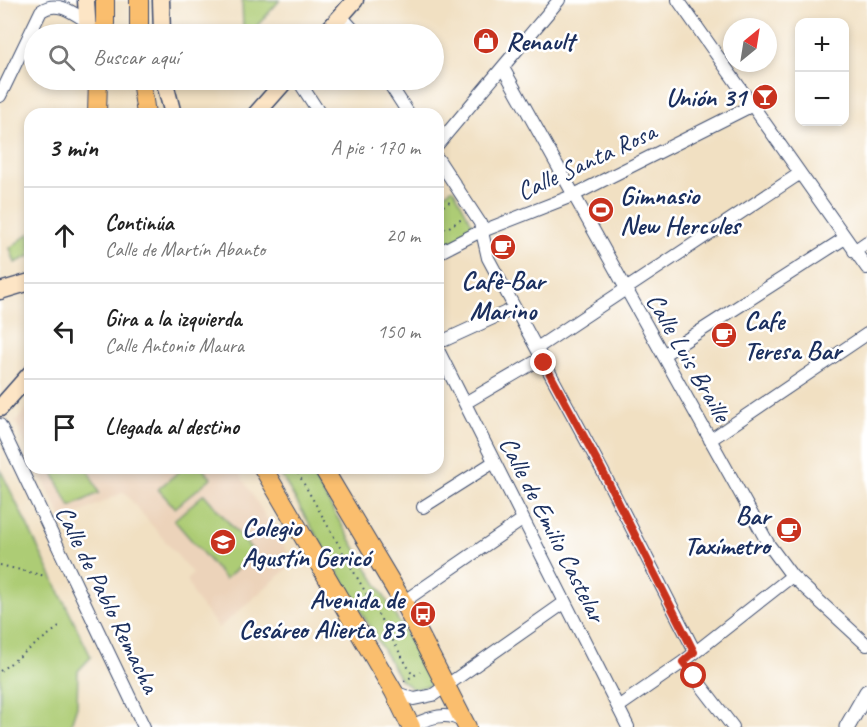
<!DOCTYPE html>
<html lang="es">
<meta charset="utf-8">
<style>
:root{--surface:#fff;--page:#f6f6f6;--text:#222;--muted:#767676;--line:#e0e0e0}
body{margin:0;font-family:Caveat,sans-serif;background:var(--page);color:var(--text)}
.controls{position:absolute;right:18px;top:18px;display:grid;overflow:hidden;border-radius:12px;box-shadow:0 3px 9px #0003}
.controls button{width:54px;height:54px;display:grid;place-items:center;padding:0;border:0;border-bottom:2px solid var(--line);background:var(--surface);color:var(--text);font:30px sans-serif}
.compass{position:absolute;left:723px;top:18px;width:54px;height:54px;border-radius:50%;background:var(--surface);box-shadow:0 3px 9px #0003;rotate:30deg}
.stop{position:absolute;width:18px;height:18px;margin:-14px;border:4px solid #c8321e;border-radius:50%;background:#fff}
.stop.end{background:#c8321e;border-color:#fff;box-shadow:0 2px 6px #0008}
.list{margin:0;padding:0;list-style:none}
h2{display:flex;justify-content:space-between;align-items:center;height:78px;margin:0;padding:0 24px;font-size:26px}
h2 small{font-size:20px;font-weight:400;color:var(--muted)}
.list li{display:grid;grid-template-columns:39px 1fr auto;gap:18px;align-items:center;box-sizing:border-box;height:96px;padding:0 24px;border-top:2px solid var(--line)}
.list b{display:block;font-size:22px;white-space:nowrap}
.list p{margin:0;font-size:20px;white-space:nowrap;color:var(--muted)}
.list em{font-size:20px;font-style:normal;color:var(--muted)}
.icon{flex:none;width:33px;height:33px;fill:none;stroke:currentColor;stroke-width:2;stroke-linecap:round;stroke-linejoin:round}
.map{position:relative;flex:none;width:867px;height:727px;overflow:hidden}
.search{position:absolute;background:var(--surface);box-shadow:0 3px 9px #0003;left:24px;top:24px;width:420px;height:66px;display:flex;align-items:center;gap:15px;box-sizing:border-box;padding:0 21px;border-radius:33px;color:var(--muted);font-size:22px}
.panel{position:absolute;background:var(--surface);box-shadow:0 3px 9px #0003;left:24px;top:108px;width:420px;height:366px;border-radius:18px}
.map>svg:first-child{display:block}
</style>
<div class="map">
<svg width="867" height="727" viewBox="0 0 867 727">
<rect width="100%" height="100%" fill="#fff"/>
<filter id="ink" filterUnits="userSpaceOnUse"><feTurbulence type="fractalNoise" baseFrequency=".0167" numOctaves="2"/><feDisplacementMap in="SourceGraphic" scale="12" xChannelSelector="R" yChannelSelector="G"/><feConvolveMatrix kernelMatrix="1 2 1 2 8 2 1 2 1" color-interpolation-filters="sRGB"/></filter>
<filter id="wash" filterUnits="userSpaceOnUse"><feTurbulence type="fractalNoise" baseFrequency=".008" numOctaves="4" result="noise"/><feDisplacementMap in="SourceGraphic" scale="24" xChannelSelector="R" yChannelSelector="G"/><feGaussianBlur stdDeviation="1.35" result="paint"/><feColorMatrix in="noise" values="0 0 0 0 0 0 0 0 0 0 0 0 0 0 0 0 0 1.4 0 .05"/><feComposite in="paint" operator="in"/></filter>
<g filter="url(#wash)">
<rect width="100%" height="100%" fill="#f1e0c2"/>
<path fill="#ecd3ba" d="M30 405V453L15 422Z
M37 468H236L294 563 219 628 195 598 187 579 193 574 124 492 63 521Z"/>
<path fill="#adcc74" stroke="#647e69" stroke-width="1.5" d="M242 0H280L250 34 243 27Z
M453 188 476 231 438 250V198Z
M30 233V256L15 263 10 248Z
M51 468H87L99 493 70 507Z
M183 468H202L211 478 175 508 158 489Z
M277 468H308L423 662 431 679 429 686 413 689 400 679Z
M0 469 91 657 78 671 77 706 70 727H0Z
M204 494 255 553 225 579 174 520Z"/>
</g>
<g filter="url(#ink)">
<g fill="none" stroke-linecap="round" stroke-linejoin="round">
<g stroke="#3b4a6d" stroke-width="14">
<path id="minor" d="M678 0 867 268
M341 16 357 34
M503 68 769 545 792 576 867 645
M298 80 320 114
M387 80 409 114
M0 96 41 11C57 0 72 12 86 21
M438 144 559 0
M438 159 480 223 488 258 602 470 695 652
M854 251 867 242
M438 253 475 234 572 196 751 106
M438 340H445L515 308
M537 348 799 174
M438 350 628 727
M663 355 845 238
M465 403 542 358
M0 425 144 727
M710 440 867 334
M423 507 494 462
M403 602 522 520
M683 662 733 727
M394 692 414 699 433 695 564 603
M618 707 683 662 792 576
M408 727C427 719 447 709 464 723"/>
</g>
<g stroke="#3b4a6d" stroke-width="17">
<path id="tertiary" d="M847 727 867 692"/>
</g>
<g stroke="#3b4a6d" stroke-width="19">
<path id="secondary" d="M86 0 88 34
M161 0 162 34
M325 34 355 0
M164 80 173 114
M256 114 286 80
M0 291 30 282
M0 408 30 374"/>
</g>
<g stroke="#3b4a6d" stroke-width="20">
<path id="primary" d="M139 0V34
M105 34V0
M141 80 146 114
M97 114 98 80
M263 468 394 692 411 727
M323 468 403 602 467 727"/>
</g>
<path stroke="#3b4a6d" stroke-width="2" stroke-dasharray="1.5 4.5" stroke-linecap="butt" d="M438 209 450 202
M438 227 446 229 462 219
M295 468 413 676
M0 565 45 576
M0 671 59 627
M404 681 420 672"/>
<use href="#minor" stroke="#fff" stroke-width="12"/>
<use href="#tertiary" stroke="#fff" stroke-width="15"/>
<use href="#secondary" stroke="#fde5c5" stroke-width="16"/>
<use href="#primary" stroke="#fabe6e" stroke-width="18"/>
</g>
</g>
<g fill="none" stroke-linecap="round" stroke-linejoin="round" filter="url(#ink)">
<path stroke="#c8321e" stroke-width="8" d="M544 363 602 470 694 652 683 662 694 676"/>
</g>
<defs>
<g id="shop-disc" transform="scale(1.35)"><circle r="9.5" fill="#c8321e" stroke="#fff"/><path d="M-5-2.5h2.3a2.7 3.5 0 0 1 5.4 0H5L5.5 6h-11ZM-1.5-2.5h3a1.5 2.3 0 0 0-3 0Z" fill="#fff"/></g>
<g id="bar-disc" transform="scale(1.35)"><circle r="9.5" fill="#c8321e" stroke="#fff"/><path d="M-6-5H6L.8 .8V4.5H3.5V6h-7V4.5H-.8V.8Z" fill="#fff"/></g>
<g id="stadium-disc" transform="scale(1.35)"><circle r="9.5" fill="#c8321e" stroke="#fff"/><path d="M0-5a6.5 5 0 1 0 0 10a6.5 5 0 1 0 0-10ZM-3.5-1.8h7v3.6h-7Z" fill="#fff"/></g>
<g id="cafe-disc" transform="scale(1.35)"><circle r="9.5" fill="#c8321e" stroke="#fff"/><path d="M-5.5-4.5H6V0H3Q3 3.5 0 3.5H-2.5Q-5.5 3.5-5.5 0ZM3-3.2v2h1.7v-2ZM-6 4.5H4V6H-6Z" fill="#fff"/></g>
<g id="school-disc" transform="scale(1.35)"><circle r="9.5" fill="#c8321e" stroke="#fff"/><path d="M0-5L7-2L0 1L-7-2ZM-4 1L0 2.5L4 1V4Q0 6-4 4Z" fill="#fff"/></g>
<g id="bus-disc" transform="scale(1.35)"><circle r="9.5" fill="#c8321e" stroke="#fff"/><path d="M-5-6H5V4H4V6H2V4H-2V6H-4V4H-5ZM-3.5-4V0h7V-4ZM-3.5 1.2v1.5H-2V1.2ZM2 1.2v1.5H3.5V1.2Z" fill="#fff"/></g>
</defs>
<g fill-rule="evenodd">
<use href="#shop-disc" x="486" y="41"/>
<use href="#bar-disc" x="765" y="97"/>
<use href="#stadium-disc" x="601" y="210"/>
<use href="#cafe-disc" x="503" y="247"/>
<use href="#cafe-disc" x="724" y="335"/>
<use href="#cafe-disc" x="789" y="530"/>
<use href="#school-disc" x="223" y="542"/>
<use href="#bus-disc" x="423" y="614"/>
</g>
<g text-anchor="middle" stroke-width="5" stroke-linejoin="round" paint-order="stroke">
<g font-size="26" font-weight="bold" fill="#1b2f5e" stroke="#fff" text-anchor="start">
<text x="506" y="50">Renault</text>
<text x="746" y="106" text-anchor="end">Unión 31</text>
<text x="620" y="204">Gimnasio<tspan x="620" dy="30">New Hercules</tspan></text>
<text x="503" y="289" text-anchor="middle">Cafè-Bar<tspan x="503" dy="30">Marino</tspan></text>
<text x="744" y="329">Cafe<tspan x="744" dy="30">Teresa Bar</tspan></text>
<text x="770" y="524" text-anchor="end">Bar<tspan x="770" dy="30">Taxímetro</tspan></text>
<text x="242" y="536">Colegio<tspan x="242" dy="30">Agustín Gericó</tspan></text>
<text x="404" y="608" text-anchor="end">Avenida de<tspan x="404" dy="30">Cesáreo Alierta 83</tspan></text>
</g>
<g font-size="26" fill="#1b2f5e" stroke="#fff">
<text transform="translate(586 161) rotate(-25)" y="9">Calle Santa Rosa</text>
<text transform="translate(689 357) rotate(60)" y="9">Calle Luis Braille</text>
<text transform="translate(553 529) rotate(63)" y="9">Calle de Emilio Castelar</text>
<text transform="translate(108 599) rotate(64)" y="9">Calle de Pablo Remacha</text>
</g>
</g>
</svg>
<div class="controls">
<button>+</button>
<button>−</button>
</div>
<svg class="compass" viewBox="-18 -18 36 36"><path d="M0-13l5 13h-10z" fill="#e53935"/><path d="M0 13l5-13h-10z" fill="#767676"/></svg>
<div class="stop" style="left:694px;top:676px"></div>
<div class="stop end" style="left:544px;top:363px"></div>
<div class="search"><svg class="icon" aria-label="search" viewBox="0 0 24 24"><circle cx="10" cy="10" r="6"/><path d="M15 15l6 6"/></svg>Buscar aquí</div>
<section class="panel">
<h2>3 min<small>A pie · 170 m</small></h2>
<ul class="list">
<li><svg class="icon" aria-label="ahead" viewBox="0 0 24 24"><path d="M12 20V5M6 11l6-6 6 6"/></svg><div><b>Continúa</b><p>Calle de Martín Abanto</p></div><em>20 m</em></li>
<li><svg class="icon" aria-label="left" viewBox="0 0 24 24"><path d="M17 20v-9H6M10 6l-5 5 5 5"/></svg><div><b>Gira a la izquierda</b><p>Calle Antonio Maura</p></div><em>150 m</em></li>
<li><svg class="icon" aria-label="arrive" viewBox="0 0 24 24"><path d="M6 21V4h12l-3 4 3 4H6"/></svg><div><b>Llegada al destino</b></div></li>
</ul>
</section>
</div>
